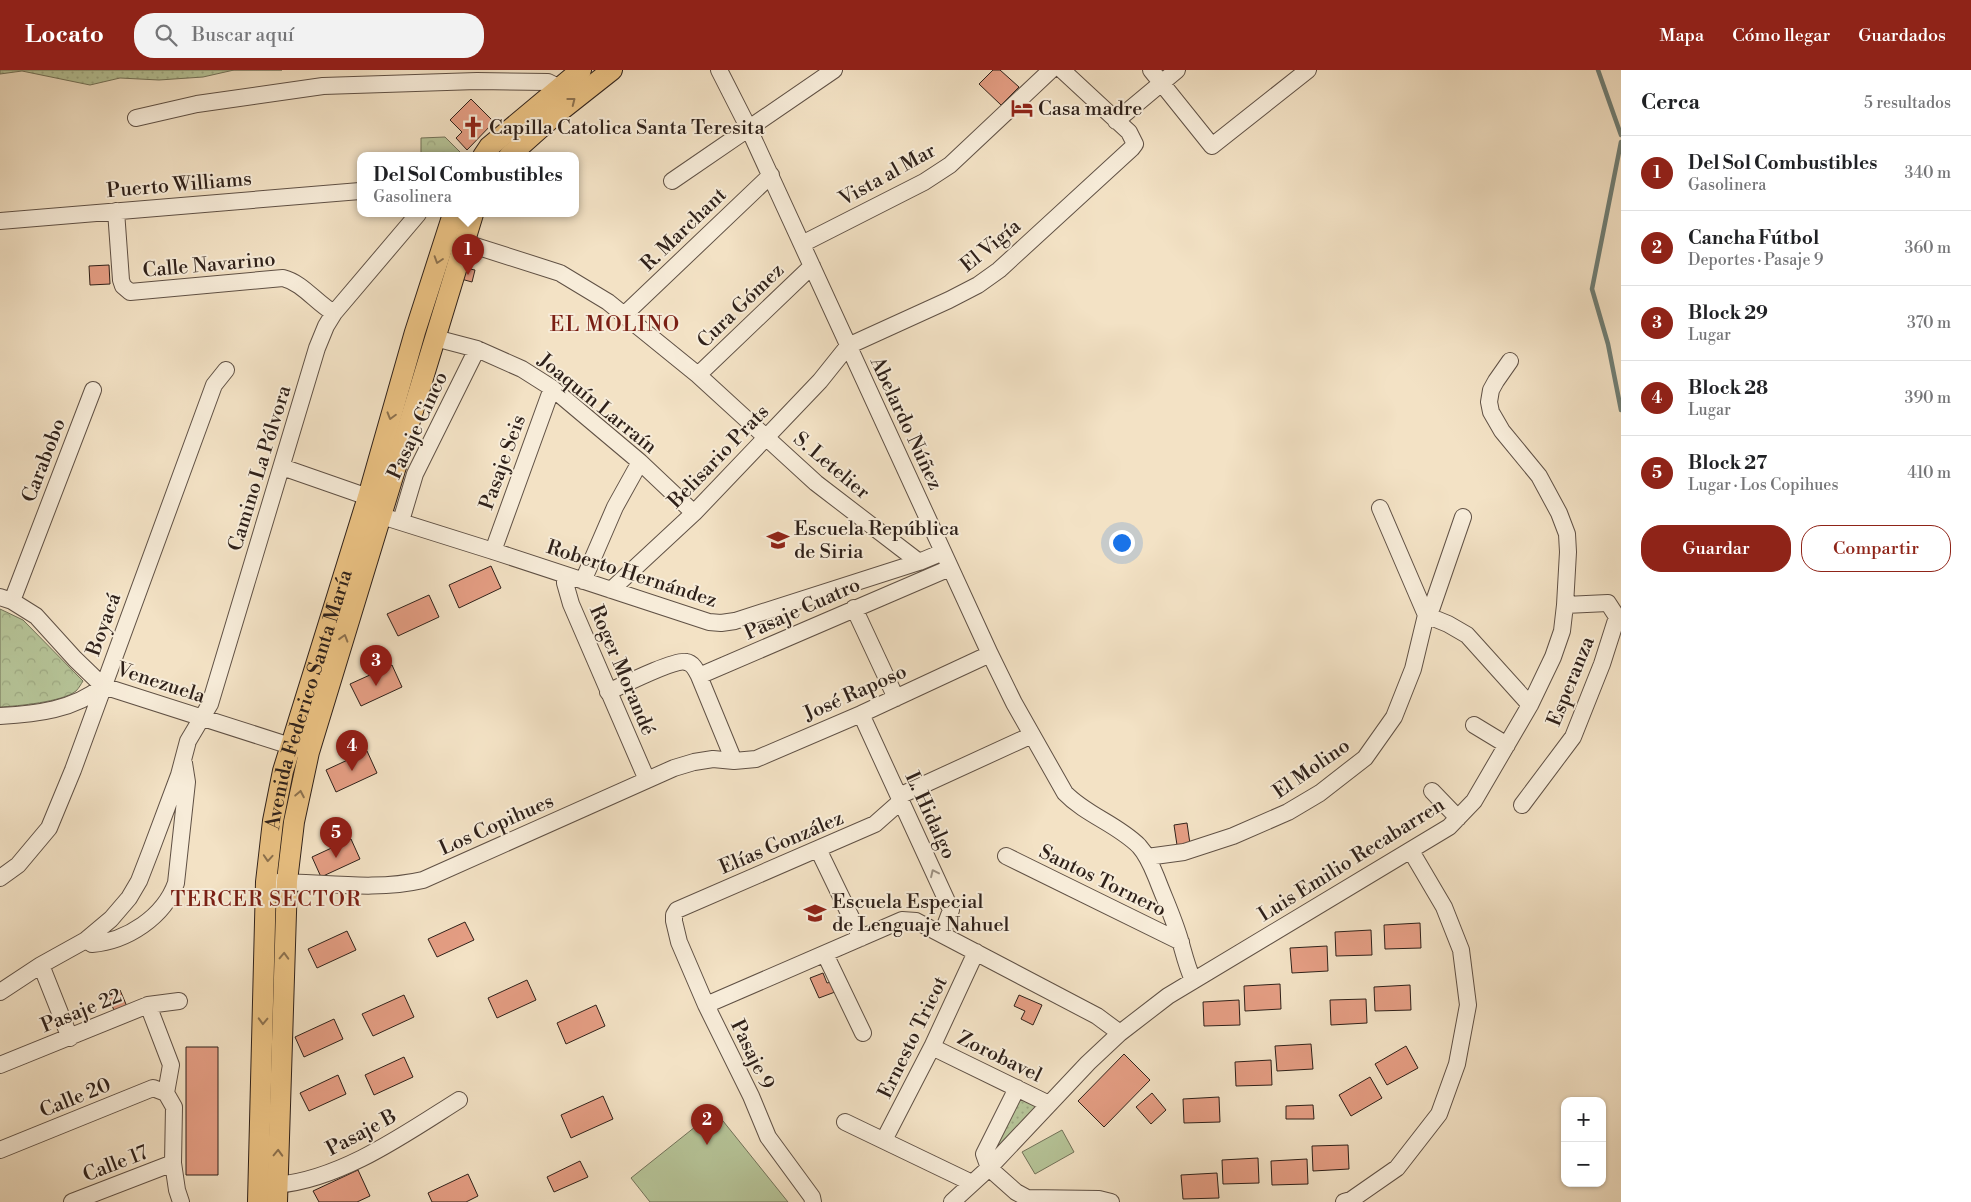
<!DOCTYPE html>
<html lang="es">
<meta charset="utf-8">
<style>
:root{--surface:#fff;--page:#f2f2f2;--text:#202124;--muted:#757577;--line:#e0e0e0;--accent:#8f2418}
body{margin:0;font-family:"Libre Bodoni",serif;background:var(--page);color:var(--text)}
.controls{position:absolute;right:15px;bottom:15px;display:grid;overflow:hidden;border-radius:10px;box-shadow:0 1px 4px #0004}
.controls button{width:45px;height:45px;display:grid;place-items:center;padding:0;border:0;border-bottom:1px solid var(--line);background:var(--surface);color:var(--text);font:25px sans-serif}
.you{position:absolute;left:1121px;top:472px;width:18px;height:18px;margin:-12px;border:4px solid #fff;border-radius:50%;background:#1a73e8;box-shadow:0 0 0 8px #1a73e833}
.badge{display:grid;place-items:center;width:32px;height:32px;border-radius:50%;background:var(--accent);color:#fff;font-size:16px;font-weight:700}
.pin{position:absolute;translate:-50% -41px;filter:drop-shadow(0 1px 2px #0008)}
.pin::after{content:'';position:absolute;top:26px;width:18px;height:15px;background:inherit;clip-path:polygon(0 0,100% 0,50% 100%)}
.popup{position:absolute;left:357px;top:82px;width:222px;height:65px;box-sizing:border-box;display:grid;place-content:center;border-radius:10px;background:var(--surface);filter:drop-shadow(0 1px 4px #0005);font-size:16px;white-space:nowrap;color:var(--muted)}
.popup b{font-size:19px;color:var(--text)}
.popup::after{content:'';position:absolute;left:50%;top:100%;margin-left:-10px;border:10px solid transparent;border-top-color:var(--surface)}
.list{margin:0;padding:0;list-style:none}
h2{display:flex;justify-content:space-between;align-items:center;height:65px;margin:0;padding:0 20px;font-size:21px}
h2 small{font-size:16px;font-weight:400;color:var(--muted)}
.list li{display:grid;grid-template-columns:32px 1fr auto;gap:15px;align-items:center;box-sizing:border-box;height:75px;padding:0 20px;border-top:1px solid var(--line)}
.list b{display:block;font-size:19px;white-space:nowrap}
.list p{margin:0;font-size:16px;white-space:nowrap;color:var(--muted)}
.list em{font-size:16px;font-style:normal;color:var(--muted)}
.actions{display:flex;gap:10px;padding:15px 20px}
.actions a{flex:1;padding:11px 0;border:1px solid var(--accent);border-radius:20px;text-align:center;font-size:18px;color:var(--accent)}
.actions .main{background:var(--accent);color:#fff}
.icon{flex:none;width:28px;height:28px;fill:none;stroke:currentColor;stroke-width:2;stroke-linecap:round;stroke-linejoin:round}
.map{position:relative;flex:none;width:1621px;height:1132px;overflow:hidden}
header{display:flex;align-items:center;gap:30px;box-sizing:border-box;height:70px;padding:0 25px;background:var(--accent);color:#fff}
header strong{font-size:24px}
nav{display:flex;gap:28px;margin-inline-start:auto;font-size:18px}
.search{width:350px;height:45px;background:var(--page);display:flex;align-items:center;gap:12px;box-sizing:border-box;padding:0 18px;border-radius:20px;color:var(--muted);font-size:19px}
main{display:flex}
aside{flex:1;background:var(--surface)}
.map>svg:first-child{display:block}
</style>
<header>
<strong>Locato</strong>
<div class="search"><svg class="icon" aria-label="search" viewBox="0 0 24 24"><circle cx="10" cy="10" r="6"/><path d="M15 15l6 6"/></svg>Buscar aquí</div>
<nav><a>Mapa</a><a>Cómo llegar</a><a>Guardados</a></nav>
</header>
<main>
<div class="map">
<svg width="1621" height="1132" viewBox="0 0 1621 1132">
<defs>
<pattern id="grass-dots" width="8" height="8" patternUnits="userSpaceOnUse" patternTransform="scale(1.25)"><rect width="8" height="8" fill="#b6c498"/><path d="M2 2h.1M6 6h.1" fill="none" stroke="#9da882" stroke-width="1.8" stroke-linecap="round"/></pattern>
<pattern id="park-crowns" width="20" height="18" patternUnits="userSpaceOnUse" patternTransform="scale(1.25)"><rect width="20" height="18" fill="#b6c498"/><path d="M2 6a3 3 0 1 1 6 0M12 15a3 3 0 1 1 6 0" fill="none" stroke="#9da882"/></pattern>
</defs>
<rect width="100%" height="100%" fill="#f3e2c5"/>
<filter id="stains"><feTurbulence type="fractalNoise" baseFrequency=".004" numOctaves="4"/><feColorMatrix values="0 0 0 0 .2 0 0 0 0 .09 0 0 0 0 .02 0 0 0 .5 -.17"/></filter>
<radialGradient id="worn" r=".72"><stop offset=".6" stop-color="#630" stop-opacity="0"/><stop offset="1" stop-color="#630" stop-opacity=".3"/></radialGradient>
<path fill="url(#grass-dots)" stroke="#727259" d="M0 0H282H234L203 7 159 10 120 8 90 15 22 1 0 4Z
M1019 1025 1040 1036 992 1089 989 1081Z"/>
<path fill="url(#park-crowns)" stroke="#727259" d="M445 67 464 86H421V68Z
M0 539 23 550 83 611C81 614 79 618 76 621 62 632 18 636 0 637Z"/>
<path fill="#b6c498" stroke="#727259" d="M715 1041 788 1132H650L631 1108Z
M1062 1060 1074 1082 1035 1104 1022 1082Z"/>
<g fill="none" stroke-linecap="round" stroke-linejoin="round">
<path stroke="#707f76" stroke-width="4.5" d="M1598 0 1621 65
M1621 72 1592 219 1608 274 1621 340"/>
</g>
<path fill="#e59e84" stroke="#2f211a" d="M993 0H1000L1019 17 1001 35 979 14Z
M471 29 494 52 467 80 456 68 462 62 450 50Z
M109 195 110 214 90 215 89 196Z
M465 198 475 200 472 212 461 209Z
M491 496 501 518 459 538 449 515Z
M429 525 439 547 398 566 387 544Z
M392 595 402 617 361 636 350 614Z
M367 681 377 703 336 722 326 700Z
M1187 753 1190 774 1177 775 1174 755Z
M351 769 360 789 321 807 312 787Z
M465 852 474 870 437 887 428 869Z
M1420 853 1421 878 1385 879 1384 855Z
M1371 860 1372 885 1336 886 1335 862Z
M347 861 356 880 317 898 308 879Z
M1327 876 1328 901 1292 903 1290 878Z
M823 903 827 913 831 912 835 922 819 928 810 908Z
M527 910 536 930 497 948 488 928Z
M1280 914 1281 939 1245 941 1244 916Z
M1410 915 1411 940 1375 941 1374 917Z
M120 920 128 939 116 945 108 926Z
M404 925 414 947 373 966 362 944Z
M1019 925 1042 935 1033 955 1021 949 1025 941 1014 936Z
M1366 929 1367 953 1331 955 1330 930Z
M1239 930 1240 955 1204 956 1203 932Z
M596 935 605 956 566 974 557 953Z
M334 949 343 969 304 987 295 967Z
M1311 974 1313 999 1277 1001 1275 976Z
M1406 976 1418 998 1387 1015 1375 994Z
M186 977H218V1105H186Z
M1124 984 1150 1010 1104 1057 1078 1031Z
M404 987 413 1007 374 1025 365 1005Z
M1271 990 1272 1015 1236 1016 1235 992Z
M338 1005 346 1024 309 1041 300 1023Z
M1370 1007 1382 1028 1351 1046 1339 1025Z
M1152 1023 1166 1040 1151 1054 1136 1037Z
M603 1026 613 1049 571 1068 561 1045Z
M1219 1027 1220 1052 1184 1053 1183 1029Z
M1313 1035 1314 1049H1286V1036Z
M1348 1075 1349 1099 1313 1101 1312 1076Z
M1258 1088 1259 1113 1223 1114 1222 1090Z
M1307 1089 1308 1114 1272 1115 1271 1091Z
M580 1091 588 1107 554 1122 547 1107Z
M358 1100 370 1126 357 1132H319L313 1121Z
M1217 1103 1219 1128 1183 1129 1181 1105Z
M468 1104 478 1126 466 1132H432L428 1123Z"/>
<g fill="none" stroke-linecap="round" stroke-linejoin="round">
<g stroke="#605145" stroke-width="18">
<path id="minor" d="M719 0 748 57 990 584 1014 633 1065 723C1086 745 1117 754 1139 776 1148 786 1152 797 1157 809 1165 830 1174 849 1180 870 1184 884 1187 897 1193 910
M1151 0 1212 76 1308 0
M136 48 197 34 323 16 477 11 548 12 560 18
M1116 51 1177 0
M672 111 834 0
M116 141 121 210 123 216 130 222 283 208C303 213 316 233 334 243
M0 151 360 121
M463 172 560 203 608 232 698 305 816 413 919 492
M802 174 924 112 950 95 1051 0
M625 244 771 105
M435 268 477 279 522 299 552 318 640 392 694 443
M698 305 812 196
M282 397 368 427
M1380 438 1426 545 1448 554 1467 565 1530 635
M369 442 493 481 709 552 721 553 735 551 919 492 943 482
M401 451 415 404 477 279
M493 481 552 318
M565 505V513L571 534 647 710
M583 511 615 437 640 392
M611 520 694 443 820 311 848 276 949 230 978 215 999 200 1132 78 1135 74 1129 62 1062 0
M0 527 12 531 36 546 75 589 103 616 303 680
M12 531 93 320
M854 538 896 628
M699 606 950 498
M608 622C621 616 675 589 686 592 693 593 696 600 699 606L734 691
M861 644 951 840 942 864
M0 646C36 644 74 640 103 616
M1474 655 1507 675
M1432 721 1458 748
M899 726 1032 665
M1522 735 1573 667 1602 594 1617 547 1608 533 1565 535
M818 779 861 868
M1006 786 1181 872
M1147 787 1184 782 1233 766 1288 742 1320 723 1365 688 1394 647 1413 599 1426 545 1432 537 1463 447
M0 808 18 795 49 758 73 700 214 315 226 300
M266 812C319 811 371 822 423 810L674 698 694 692 713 689 734 691 756 689 861 644 990 584
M86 870 92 874C127 871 164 847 176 813L187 712 184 693
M825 884 863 963
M41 895 70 968
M0 922 41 895 86 870 111 849 129 828 139 811 151 780 179 705 188 671 210 634 317 278 326 256 334 243 418 144
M148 935 171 995 166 1023
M706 935 902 850 916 851 1097 946 1120 963
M932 977 1049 1034
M0 995 148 935 179 931
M1017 1018 984 1084 989 1098 1016 1122 1027 1128 1099 1129 1111 1132
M166 1023 174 1037 173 1093 177 1120 181 1132
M845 1052 972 1113
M884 1070 932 977 976 882
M0 1080 153 1018 166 1023
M277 1115C342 1109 405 1064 459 1030
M72 1132 173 1093
M813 1132 812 1127 768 1067 751 1026 706 935 679 872 674 851V845L677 840 875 754 901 731
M952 1132 989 1098 1088 993 1120 963 1168 926 1449 757 1474 731 1530 635 1553 587 1562 561 1565 535 1568 482 1567 464 1559 443 1539 406 1502 361 1491 342 1489 332 1491 320 1496 311 1510 291
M1344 1132 1351 1130 1397 1098 1439 1044 1457 994 1468 935 1461 880 1444 837 1411 781"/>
</g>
<g stroke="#2f211a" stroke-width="22">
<g id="major">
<path d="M483 86 489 77 581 0"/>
<path d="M509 86 555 45 612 0"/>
<path id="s1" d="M258 1132 266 812 273 751 283 701 368 427 415 262 453 144"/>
<path d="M277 1132 287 811 294 752 309 682 473 144"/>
</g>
</g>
<use href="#minor" stroke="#f7ecd9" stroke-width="16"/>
<use href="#major" stroke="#eac182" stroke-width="20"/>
</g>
<defs><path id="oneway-chevron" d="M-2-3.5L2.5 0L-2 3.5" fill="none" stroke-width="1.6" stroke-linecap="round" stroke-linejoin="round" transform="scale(1.25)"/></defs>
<g stroke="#8c714e">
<use href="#oneway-chevron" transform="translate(572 31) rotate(-38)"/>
<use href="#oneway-chevron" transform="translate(438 190) rotate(108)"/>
<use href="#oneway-chevron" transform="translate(391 346) rotate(106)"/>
<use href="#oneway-chevron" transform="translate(344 568) rotate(-73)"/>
<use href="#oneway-chevron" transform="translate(300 724) rotate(-79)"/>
<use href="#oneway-chevron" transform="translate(268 788) rotate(94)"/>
<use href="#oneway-chevron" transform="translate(284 886) rotate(-88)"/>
<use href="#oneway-chevron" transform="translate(263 951) rotate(92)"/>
<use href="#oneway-chevron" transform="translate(278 1083) rotate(-88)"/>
</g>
<use stroke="#9d9183" href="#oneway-chevron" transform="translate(934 803) rotate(-115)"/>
<defs>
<g id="hotel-bare" transform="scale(1.725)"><path d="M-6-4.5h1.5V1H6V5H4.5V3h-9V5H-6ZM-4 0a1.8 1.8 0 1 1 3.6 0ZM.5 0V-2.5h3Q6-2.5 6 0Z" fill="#8f2418" stroke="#f7ecd9" stroke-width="2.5" paint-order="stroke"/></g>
<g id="church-bare" transform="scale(1.725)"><path d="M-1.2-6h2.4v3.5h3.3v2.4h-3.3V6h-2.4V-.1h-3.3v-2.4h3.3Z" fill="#8f2418" stroke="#f7ecd9" stroke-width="2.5" paint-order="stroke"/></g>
<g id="school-bare" transform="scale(1.725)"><path d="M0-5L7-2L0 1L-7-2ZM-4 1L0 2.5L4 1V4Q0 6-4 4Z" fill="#8f2418" stroke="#f7ecd9" stroke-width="2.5" paint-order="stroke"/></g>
</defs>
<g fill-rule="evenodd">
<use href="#hotel-bare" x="1022" y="38"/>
<use href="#church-bare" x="473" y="57"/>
<use href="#school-bare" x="778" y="470"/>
<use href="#school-bare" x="815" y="843"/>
</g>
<g text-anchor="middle" stroke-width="4" stroke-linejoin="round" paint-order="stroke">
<g font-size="20" fill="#2f211a" stroke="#f7ecd9" text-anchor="start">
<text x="1038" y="45">Casa madre</text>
<text x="489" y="64">Capilla Catolica Santa Teresita</text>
<text x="794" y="465">Escuela República<tspan x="794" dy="23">de Siria</tspan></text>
<text x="832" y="838">Escuela Especial<tspan x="832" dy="23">de Lenguaje Nahuel</tspan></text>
</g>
<g font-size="20" fill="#2f211a" stroke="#f7ecd9">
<text transform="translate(887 104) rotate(-29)" y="7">Vista al Mar</text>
<text transform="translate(179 114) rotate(-5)" y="7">Puerto Williams</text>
<text transform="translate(683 159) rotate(-44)" y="7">R. Marchant</text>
<text transform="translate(990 175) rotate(-39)" y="7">El Vigía</text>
<text transform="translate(209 194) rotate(-5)" y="7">Calle Navarino</text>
<text transform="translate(740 235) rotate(-44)" y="7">Cura Gómez</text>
<text transform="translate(598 333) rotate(39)" y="7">Joaquín Larraín</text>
<text transform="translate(907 353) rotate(65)" y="7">Abelardo Núñez</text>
<text transform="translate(417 355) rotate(-65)" y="7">Pasaje Cinco</text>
<text transform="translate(718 386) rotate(-46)" y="7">Belisario Prats</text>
<text transform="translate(43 390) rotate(-69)" y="7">Carabobo</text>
<text transform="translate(502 392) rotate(-70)" y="7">Pasaje Seis</text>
<text transform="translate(832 395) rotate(40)" y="7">S. Letelier</text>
<text transform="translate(259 398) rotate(-73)" y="7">Camino La Pólvora</text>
<text transform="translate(632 503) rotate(18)" y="7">Roberto Hernández</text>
<text transform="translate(802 538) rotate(-24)" y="7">Pasaje Cuatro</text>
<text transform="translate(103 554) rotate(-70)" y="7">Boyacá</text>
<text transform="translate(623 600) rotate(67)" y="7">Roger Morandé</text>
<text transform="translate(1570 611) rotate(-68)" y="7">Esperanza</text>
<text transform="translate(161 612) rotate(18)" y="7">Venezuela</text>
<text transform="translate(855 622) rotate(-24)" y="7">José Raposo</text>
<text dy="7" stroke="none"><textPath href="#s1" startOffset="508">Avenida Federico Santa María</textPath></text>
<text transform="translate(1311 698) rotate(-35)" y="7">El Molino</text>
<text transform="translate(931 745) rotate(65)" y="7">L. Hidalgo</text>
<text transform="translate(496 754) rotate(-24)" y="7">Los Copihues</text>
<text transform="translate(781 772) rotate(-23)" y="7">Elías González</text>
<text transform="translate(1351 789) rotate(-32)" y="7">Luis Emilio Recabarren</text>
<text transform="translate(1103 810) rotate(26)" y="7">Santos Tornero</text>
<text transform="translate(81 940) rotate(-22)" y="7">Pasaje 22</text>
<text transform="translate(912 967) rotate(-64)" y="7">Ernesto Tricot</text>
<text transform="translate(753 984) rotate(64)" y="7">Pasaje 9</text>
<text transform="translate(1000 986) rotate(26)" y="7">Zorobavel</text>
<text transform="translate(75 1027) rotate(-22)" y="7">Calle 20</text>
<text transform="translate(361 1062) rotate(-28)" y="7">Pasaje B</text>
<text transform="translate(115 1093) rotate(-21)" y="7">Calle 17</text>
</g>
<g font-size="21" letter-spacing="1" fill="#7a1f14" stroke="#f7ecd9">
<text x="615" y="261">EL MOLINO</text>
<text x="266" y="836">TERCER SECTOR</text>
</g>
</g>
<rect width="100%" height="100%" filter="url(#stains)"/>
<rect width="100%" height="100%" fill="url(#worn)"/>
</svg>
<div class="controls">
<button>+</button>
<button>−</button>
</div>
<div class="you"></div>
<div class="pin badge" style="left:468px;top:205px">1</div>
<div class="popup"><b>Del Sol Combustibles</b>Gasolinera</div>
<div class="pin badge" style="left:707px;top:1075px">2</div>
<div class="pin badge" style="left:376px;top:616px">3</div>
<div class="pin badge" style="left:352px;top:701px">4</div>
<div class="pin badge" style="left:336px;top:788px">5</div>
</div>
<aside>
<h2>Cerca<small>5 resultados</small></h2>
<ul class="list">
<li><span class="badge">1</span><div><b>Del Sol Combustibles</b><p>Gasolinera</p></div><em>340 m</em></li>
<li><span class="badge">2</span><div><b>Cancha Fútbol</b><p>Deportes · Pasaje 9</p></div><em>360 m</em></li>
<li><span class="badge">3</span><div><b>Block 29</b><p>Lugar</p></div><em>370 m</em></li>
<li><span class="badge">4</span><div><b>Block 28</b><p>Lugar</p></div><em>390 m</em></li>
<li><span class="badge">5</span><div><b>Block 27</b><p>Lugar · Los Copihues</p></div><em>410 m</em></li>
</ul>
<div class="actions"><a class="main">Guardar</a><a>Compartir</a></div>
</aside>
</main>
